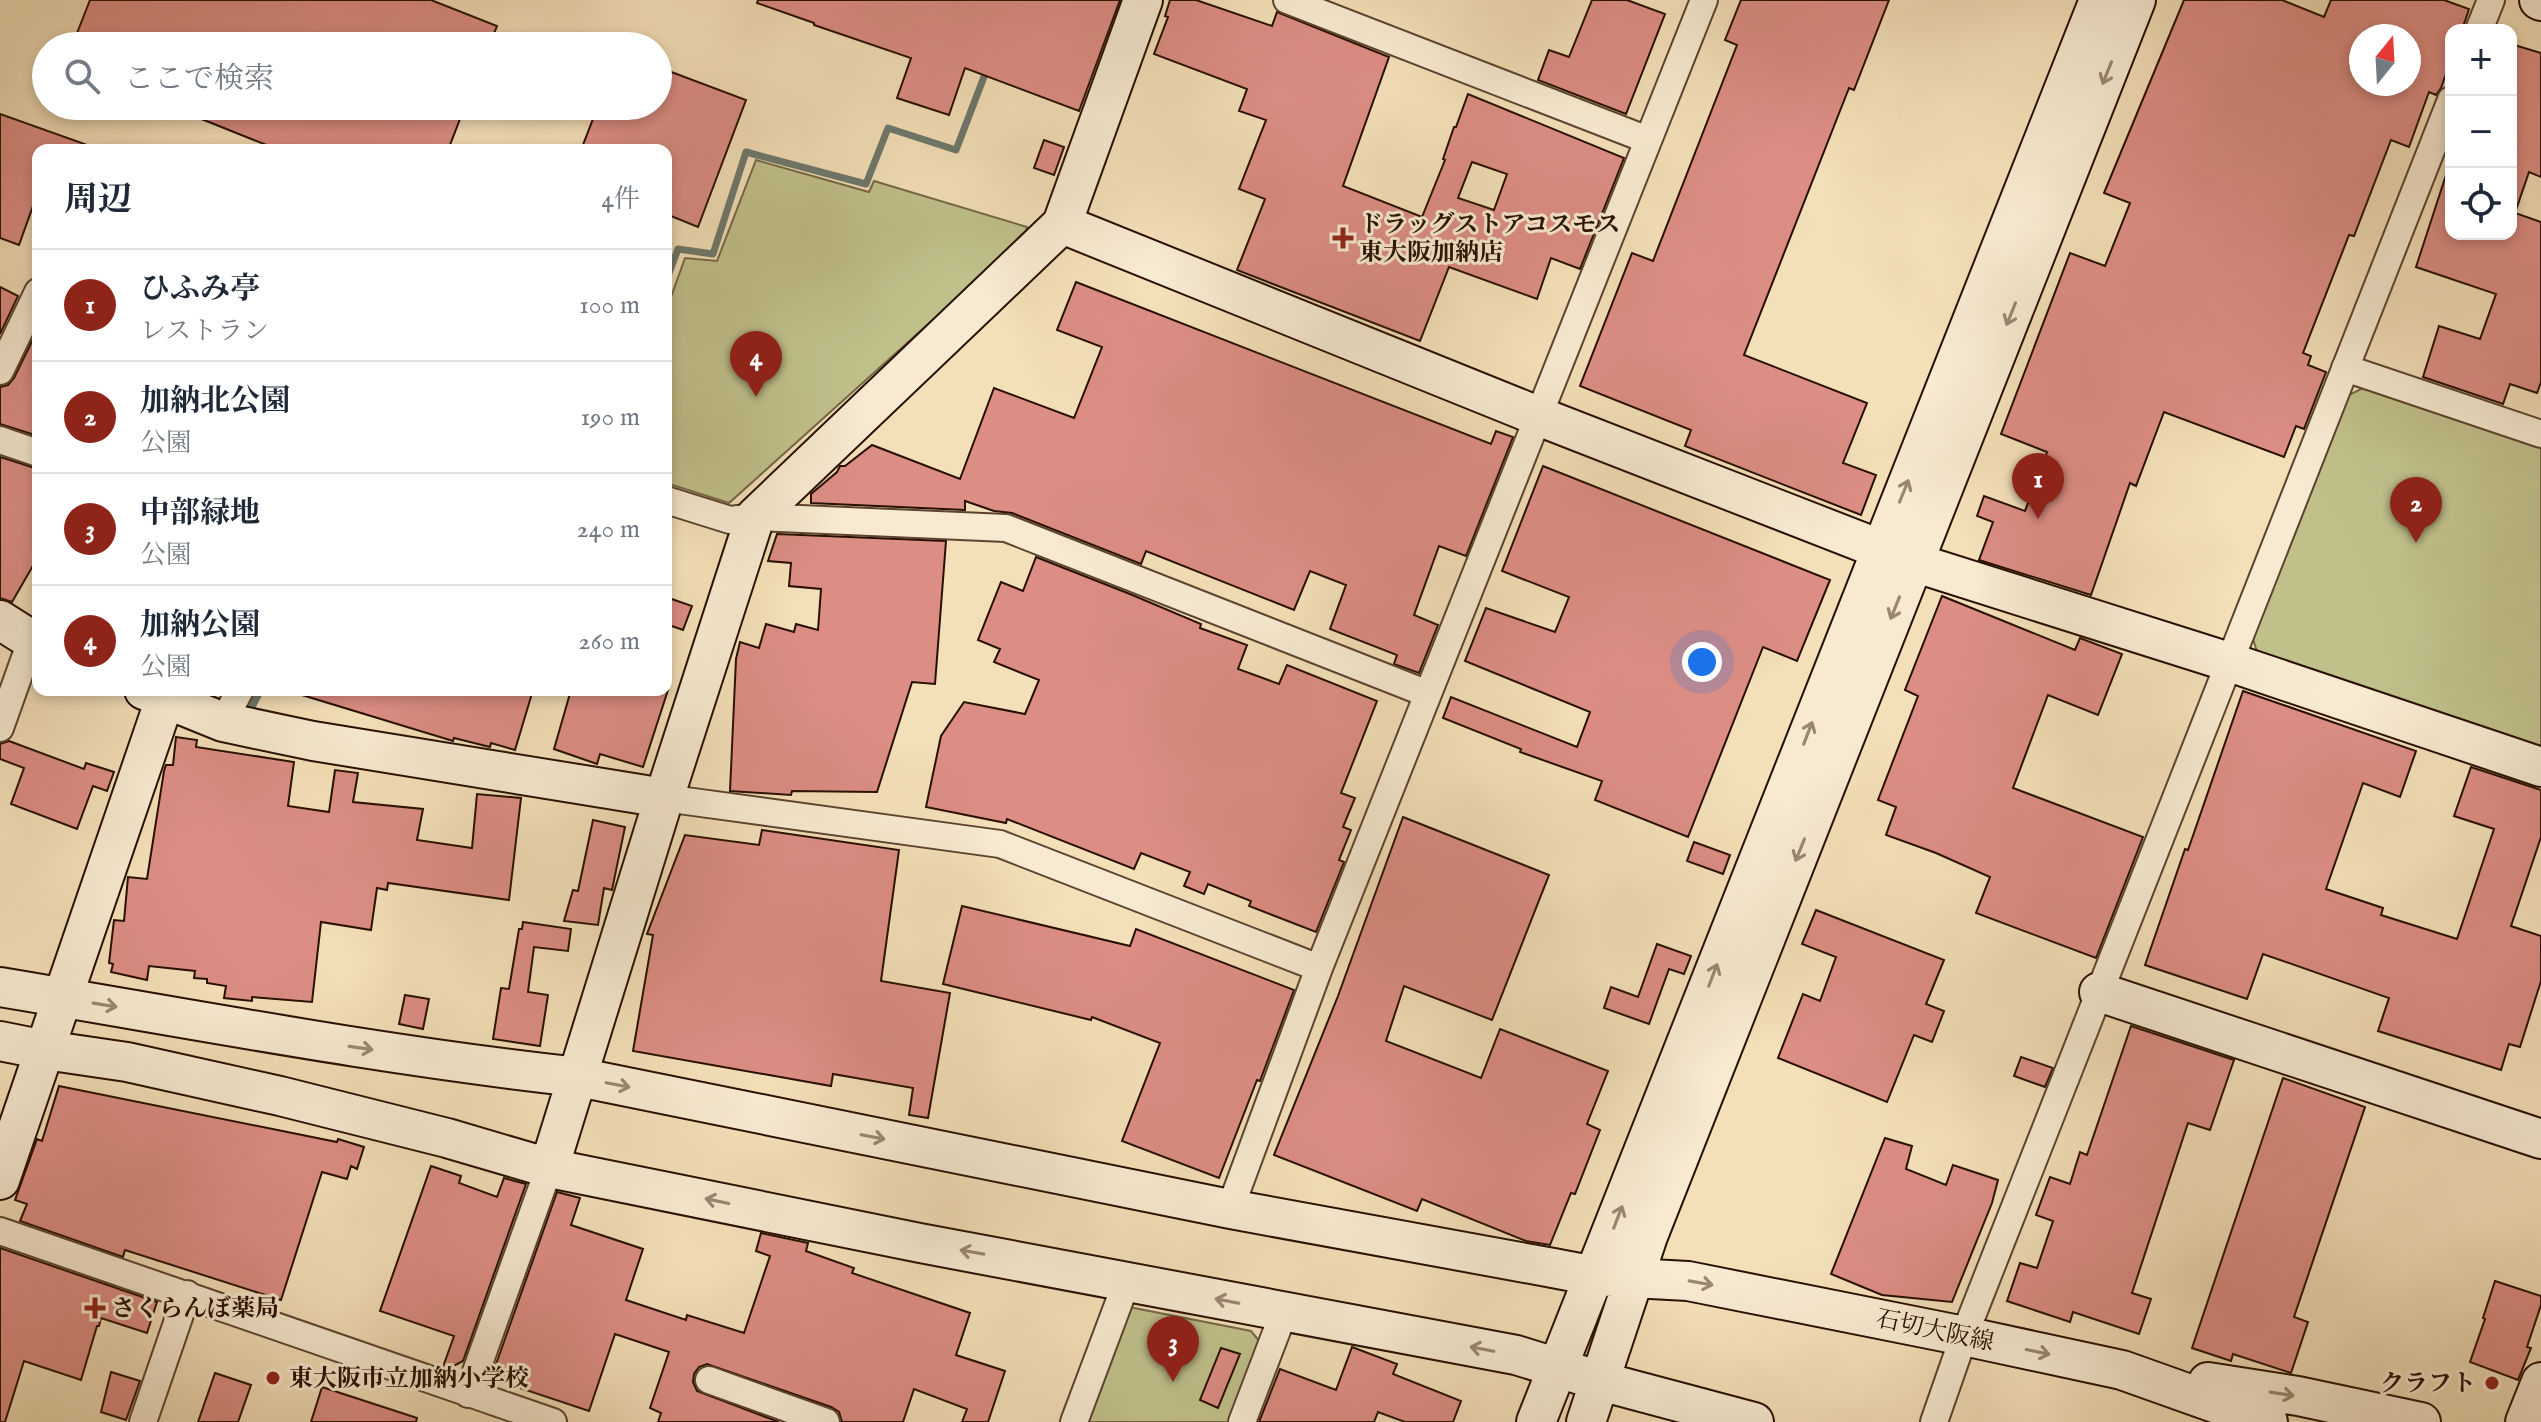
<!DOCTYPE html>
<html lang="ja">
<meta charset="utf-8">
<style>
:root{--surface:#fff;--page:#f2f2f3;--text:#1f2937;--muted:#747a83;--line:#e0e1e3;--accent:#8f2418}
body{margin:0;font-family:"IM FELL English","Noto Serif JP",serif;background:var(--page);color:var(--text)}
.controls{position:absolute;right:24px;top:24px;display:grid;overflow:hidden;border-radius:16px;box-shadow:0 4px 12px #0003}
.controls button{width:72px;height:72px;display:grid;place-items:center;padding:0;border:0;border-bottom:2px solid var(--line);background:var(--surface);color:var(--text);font:40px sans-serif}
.compass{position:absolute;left:2349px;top:24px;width:72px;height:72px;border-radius:50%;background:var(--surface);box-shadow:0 4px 12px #0003;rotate:18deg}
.you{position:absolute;left:1702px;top:662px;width:28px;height:28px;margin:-20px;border:6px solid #fff;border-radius:50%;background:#1a73e8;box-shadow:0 0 0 12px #1a73e833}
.badge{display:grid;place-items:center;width:52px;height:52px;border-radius:50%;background:var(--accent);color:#fff;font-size:26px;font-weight:700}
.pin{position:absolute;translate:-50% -66px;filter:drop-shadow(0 2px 4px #0008)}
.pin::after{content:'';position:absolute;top:42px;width:28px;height:24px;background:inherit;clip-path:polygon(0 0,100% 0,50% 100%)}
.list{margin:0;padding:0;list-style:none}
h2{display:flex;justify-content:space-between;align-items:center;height:104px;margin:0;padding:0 32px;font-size:34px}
h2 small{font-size:26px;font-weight:400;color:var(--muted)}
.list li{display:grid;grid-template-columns:52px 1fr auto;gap:24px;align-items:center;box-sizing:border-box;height:112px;padding:0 32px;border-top:2px solid var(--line)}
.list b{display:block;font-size:30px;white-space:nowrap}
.list p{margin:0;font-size:26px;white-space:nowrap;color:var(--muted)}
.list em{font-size:26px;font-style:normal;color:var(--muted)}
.icon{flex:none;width:44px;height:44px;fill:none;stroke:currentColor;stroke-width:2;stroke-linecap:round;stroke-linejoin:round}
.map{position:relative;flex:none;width:2541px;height:1422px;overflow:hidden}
.search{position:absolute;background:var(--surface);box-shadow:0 4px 12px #0003;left:32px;top:32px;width:640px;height:88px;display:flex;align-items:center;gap:20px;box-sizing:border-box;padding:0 28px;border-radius:44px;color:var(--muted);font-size:30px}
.panel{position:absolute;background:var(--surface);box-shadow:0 4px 12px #0003;left:32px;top:144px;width:640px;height:552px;border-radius:16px}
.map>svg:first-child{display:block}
</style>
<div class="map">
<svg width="2541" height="1422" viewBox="0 0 2541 1422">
<rect width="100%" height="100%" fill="#f3dfb8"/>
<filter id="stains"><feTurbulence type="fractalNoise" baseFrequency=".0025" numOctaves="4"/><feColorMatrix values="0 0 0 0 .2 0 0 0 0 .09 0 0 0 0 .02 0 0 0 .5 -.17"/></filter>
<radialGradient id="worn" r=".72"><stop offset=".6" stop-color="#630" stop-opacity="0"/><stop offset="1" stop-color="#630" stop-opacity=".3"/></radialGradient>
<path fill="#c0c08b" stroke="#746846" stroke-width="2" d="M756 160 869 192 874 181 1027 227 1025 237 729 503 666 483V311L685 258 717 261Z
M2365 387 2541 447V748L2258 655 2253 639 2349 395Z
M1129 1307 1251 1331 1260 1342 1230 1422H1086Z"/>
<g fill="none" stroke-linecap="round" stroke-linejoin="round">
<path stroke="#6d776b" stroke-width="7" d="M666 281 678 249 713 254 746 152 866 184 888 128 956 150 987 69
M247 716 261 690"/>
</g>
<path fill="#dc8d84" stroke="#280f01" stroke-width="2" fill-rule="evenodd" d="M90 0H431L497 26 489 46H72Z
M758 0H1120L1079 111 965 68 949 115 897 98 911 58 814 25V23L757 3Z
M1170 0H1196L1272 26 1277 12 1389 57 1343 186 1422 217 1445 160 1443 159 1454 127H1456L1468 94 1624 158 1580 269 1551 258 1537 299 1449 267 1420 341 1237 270 1265 199 1239 189 1266 120 1239 111 1247 89 1154 54 1168 17 1165 16ZM1472 162 1507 174 1494 210 1458 198Z
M1592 0H1627L1665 14 1626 114 1538 80 1549 50 1569 57Z
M1741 0H1889L1854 90 1849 88 1744 355 1867 403 1843 463 1876 475 1861 515 1685 446 1691 430 1580 386 1632 253 1653 261 1737 45 1725 40Z
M2184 0H2282L2324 17 2331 0H2444L2469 9 2462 30H2451V60L2441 88 2436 95 2429 92 2409 147 2391 140 2354 236 2349 235 2303 353 2311 356 2308 365 2326 372 2304 429 2296 426 2284 457 2164 412 2136 486 2130 483 2091 595 1979 560 1993 522 1977 516 1984 496 2025 511 2047 452 2001 434 2070 253 2105 266 2130 203 2104 193ZM2361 36H2409V84H2361Z
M2511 44 2541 53V177L2529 172 2515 213 2541 222V382L2537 393 2510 384 2503 404 2423 377 2439 326 2480 339 2496 294 2416 267 2447 172 2451 173V234H2511Z
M658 67 746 100 698 227 666 214V150H581L598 106H658Z
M169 106H465L448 150H279Z
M0 114 93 147 92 150H38V192L19 245 0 238Z
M1044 140 1064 147 1054 175 1034 168Z
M1076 282 1491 444 1496 431 1513 437 1466 556 1439 546 1414 615 1438 625 1419 673 1394 664 1397 655 1330 629 1346 585 1310 571 1294 610 1146 551 1141 564 1012 513 994 511 965 501V510L811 503V494L837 472 840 466H845L872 445 960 479 994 388 1074 418 1102 347 1057 330Z
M0 287 18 296 0 334Z
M38 329V436L0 424V387L8 385 14 378Z
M0 457 38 469V557L12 602 0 598Z
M1543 466 1830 580 1797 661 1763 647 1688 837 1595 800 1602 781 1520 752 1521 749 1443 718 1451 697 1577 747 1590 712 1465 661 1486 608 1555 632 1569 597 1502 571Z
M777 534 946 541 935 684 912 682 877 792 792 791 791 795 730 791 736 659 740 642 759 648 766 624 794 632 796 624 818 630 821 589 789 586 791 563 768 561Z
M1036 557 1130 594 1201 624 1200 628 1247 645 1238 669 1279 684 1287 665 1377 701 1341 793 1355 798 1343 827 1351 830 1339 860 1344 862 1316 932 1249 906 1251 901 1208 884 1204 894 1184 886 1190 872 1141 853 1134 869 1007 819 1006 823 926 807 941 736 964 702 1025 714 1039 680 994 662 1000 649 978 640 1001 582 1023 591Z
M1942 596 2075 650 2080 638 2122 654 2098 715 2048 695 2013 788 2143 837 2096 958 1976 913 1990 877 1936 853 1886 835 1896 807 1878 800 1918 696 1905 690Z
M666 597 692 606 683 630 666 624Z
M303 690H533L515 750 491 743 490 747 454 738 453 741 302 695Z
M571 690H668L643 767 600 754 597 764 554 749Z
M2243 691 2416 751 2400 797 2363 783 2326 889 2383 908 2381 915 2457 939 2494 829 2454 816 2471 767 2541 790V837L2511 926 2541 936V981L2520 1047 2509 1044 2501 1070 2378 1031 2389 998 2263 954 2247 999 2145 965 2185 849 2188 850Z
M176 737 197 740 196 747 294 762 288 806 329 812 335 770 358 773 353 802 423 809 417 840 472 848 477 794 521 798 509 900 388 883 387 890 377 888 371 930 321 922 312 1002 252 997V1001L224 998 226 986 207 983V979L194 978 195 971 149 966 147 980 111 972 113 964 109 963 114 920 124 921 128 877 147 879 164 771 166 765H173Z
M9 741 84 769 86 763 114 772 107 791 93 786 77 829 11 804 24 768 0 759V744Z
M1403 817 1549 875 1492 1020 1404 986 1386 1041 1481 1078 1500 1029 1608 1071 1587 1124 1600 1130 1575 1194 1571 1193 1550 1245 1526 1241 1422 1199 1417 1211 1274 1155 1338 996Z
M593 820 625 827 612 890 604 888 598 925 564 921 573 890 578 891Z
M762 830 899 850 881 981 950 993 928 1118 909 1115 913 1088 833 1074 831 1086 633 1051 653 935 647 934 685 835 759 845Z
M1694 842 1730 855 1723 874 1687 861Z
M962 906 1130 946 1136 929 1294 990 1260 1081 1257 1080 1219 1178 1122 1141 1160 1043 1092 1017 1091 1020 943 984Z
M1816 910 1944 960 1926 1004 1944 1011 1932 1042 1914 1035 1887 1102 1778 1058 1803 994 1820 1001 1836 957 1802 944Z
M523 922 571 929 568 951 534 947 528 992 548 995 540 1046 493 1039 501 988 509 989 519 929H522Z
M1657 944 1691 956 1684 974 1669 969 1649 1024 1604 1008 1611 987 1638 997Z
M405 995 429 999 423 1029 399 1024Z
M2131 1026 2234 1060 2210 1130 2188 1123 2132 1293 2151 1299 2139 1334 2073 1312 2070 1322 2007 1301 2020 1263 2037 1268 2053 1221 2036 1215 2050 1177 2070 1184 2080 1152 2087 1155Z
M2021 1057 2053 1068 2045 1087 2014 1076Z
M2283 1078 2365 1107 2294 1317 2308 1322 2291 1373 2233 1354 2231 1361 2192 1348Z
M59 1086 337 1142 338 1139 364 1147 357 1169 351 1166 347 1179 322 1172 281 1300 125 1250 123 1257 20 1221 27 1204 15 1200 37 1139 42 1141Z
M1885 1138 1912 1146 1906 1169 1946 1185 1953 1165 1998 1180 1992 1203 1952 1302 1882 1295 1831 1274Z
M431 1166 461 1176 459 1183 497 1197 504 1178 526 1184 463 1361 448 1369 443 1367 454 1336 380 1311Z
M557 1192 580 1198 571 1225 643 1249 626 1300 686 1320 687 1315 744 1333 770 1256 756 1251 761 1233 808 1243 806 1251 854 1268 852 1273 970 1313 956 1355 1005 1371 988 1422H962L967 1409 914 1389 903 1422H842L839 1412 831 1407 707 1364 699 1367 694 1374 693 1382 697 1391 779 1422H658L661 1413 650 1408 669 1352 615 1334 589 1411 505 1383 494 1370Z
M0 1248 157 1302 147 1333 101 1318 99 1326H97L81 1380 24 1361 5 1422H0Z
M2495 1281 2541 1296V1305L2527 1347 2531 1348 2518 1380 2470 1362 2485 1319 2483 1318Z
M1352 1347 1397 1364 1393 1374 1461 1401 1453 1422H1405L1378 1412 1374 1422H1259L1280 1369 1336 1390Z
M1221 1348 1240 1354 1218 1408 1200 1400Z
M111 1372 140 1381 126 1420 101 1412Z
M215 1373 251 1385 238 1422H198Z
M322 1387 417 1418 416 1422H311Z"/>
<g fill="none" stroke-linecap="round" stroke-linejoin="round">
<g stroke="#5b432f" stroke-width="30">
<path id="street" d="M1287 0 1648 140
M2479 30 2491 0
M2345 368 2541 434
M0 371 38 292
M0 440 38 453
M666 500 730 520 755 517 1006 528 1428 694
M223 722 240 690
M0 728 31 641
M664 798 1000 844 1319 968
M1230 1209 1319 968 1704 0
M0 1231 553 1422
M709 1380 826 1422
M468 1394 549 1168
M143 1422 187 1294
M1074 1422 1127 1281
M1242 1422 1284 1312
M1934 1422 1964 1336 2451 100"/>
</g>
<g stroke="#280f01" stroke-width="42">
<path id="secondary" d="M2539 0 2541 1
M1062 224 1143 0
M0 620 38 644
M144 690 223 722 313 741 664 798
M0 987C192 1019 384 1056 578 1077L1230 1209 1553 1268 1595 1276 1688 1281 1964 1336 2122 1370 2268 1422
M2099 992 2541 1139
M0 1041 45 1050 127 1062 280 1096 447 1138 549 1168 920 1243 1516 1355 1600 1381 1754 1422
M549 1168 664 798 755 517 1062 224 1538 416 1913 562 2229 662 2541 767
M0 1180 165 699
M2208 1382 2298 1396 2421 1422
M1536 1422 2099 0
M1586 1422 1648 1236 2136 0
M2525 1422 2541 1382"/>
</g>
<use href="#street" stroke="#f7ead1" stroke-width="26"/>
<use href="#secondary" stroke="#f7ead1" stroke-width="38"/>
</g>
<defs><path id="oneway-shaft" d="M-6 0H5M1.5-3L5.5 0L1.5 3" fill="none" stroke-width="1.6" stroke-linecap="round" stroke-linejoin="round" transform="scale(2)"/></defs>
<g stroke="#9a8773">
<use href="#oneway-shaft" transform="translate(2107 73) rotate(112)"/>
<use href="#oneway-shaft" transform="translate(2011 314) rotate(112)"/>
<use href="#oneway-shaft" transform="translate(1904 491) rotate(-68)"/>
<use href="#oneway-shaft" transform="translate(1895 608) rotate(112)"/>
<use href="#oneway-shaft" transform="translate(1808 733) rotate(-69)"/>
<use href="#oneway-shaft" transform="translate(1800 850) rotate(112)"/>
<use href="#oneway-shaft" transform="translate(1713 975) rotate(-69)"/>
<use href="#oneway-shaft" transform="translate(105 1005) rotate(9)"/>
<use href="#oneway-shaft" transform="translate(361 1048) rotate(8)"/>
<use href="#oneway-shaft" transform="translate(618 1085) rotate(11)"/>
<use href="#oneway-shaft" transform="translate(873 1137) rotate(11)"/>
<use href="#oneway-shaft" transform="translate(717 1201) rotate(-168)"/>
<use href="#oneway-shaft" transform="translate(1618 1217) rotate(-69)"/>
<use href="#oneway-shaft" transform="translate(972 1252) rotate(-170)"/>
<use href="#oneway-shaft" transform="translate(1701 1283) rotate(10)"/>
<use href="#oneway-shaft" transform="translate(1227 1301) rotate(-169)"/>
<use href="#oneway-shaft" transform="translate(1482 1349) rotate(-169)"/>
<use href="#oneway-shaft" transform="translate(2038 1352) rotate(12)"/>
<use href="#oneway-shaft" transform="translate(2282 1394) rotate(9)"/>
</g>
<g fill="#8f2418" stroke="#f7ead1" stroke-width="3">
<path d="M1339 226h8v8h8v8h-8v8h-8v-8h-8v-8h8z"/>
<path d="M91 1296h8v8h8v8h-8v8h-8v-8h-8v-8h8z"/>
<circle cx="273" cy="1378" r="8"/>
<circle cx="2492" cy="1383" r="8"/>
</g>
<g text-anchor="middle" stroke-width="6" stroke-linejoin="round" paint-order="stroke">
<g font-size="24" font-weight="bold" fill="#280f01" stroke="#f7ead1" text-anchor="start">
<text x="1359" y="232">ドラッグストアコスモス<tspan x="1359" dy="28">東大阪加納店</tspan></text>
<text x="111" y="1316">さくらんぼ薬局</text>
<text x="289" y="1386">東大阪市立加納小学校</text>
<text x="2476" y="1391" text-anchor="end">クラフト</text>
</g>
<g font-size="24" fill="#280f01" stroke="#f7ead1">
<text transform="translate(1935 1330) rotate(12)" y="8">石切大阪線</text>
</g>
</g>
<rect width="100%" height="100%" filter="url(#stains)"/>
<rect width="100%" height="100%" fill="url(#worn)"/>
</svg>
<div class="controls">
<button>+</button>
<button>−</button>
<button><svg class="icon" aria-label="locate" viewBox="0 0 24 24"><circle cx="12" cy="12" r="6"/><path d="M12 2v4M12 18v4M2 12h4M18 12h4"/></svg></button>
</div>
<svg class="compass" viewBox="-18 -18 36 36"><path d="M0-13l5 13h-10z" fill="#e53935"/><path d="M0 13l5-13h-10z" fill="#747a83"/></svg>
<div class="you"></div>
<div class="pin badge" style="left:2038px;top:519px">1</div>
<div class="pin badge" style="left:2416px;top:543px">2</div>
<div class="pin badge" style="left:1173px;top:1382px">3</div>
<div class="pin badge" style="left:756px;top:397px">4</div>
<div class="search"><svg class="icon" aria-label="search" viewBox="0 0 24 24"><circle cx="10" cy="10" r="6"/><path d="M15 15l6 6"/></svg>ここで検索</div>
<section class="panel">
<h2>周辺<small>4件</small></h2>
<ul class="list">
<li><span class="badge">1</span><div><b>ひふみ亭</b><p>レストラン</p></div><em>100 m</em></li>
<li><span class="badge">2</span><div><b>加納北公園</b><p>公園</p></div><em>190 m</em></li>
<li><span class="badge">3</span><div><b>中部緑地</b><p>公園</p></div><em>240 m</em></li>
<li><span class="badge">4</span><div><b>加納公園</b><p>公園</p></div><em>260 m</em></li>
</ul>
</section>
</div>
